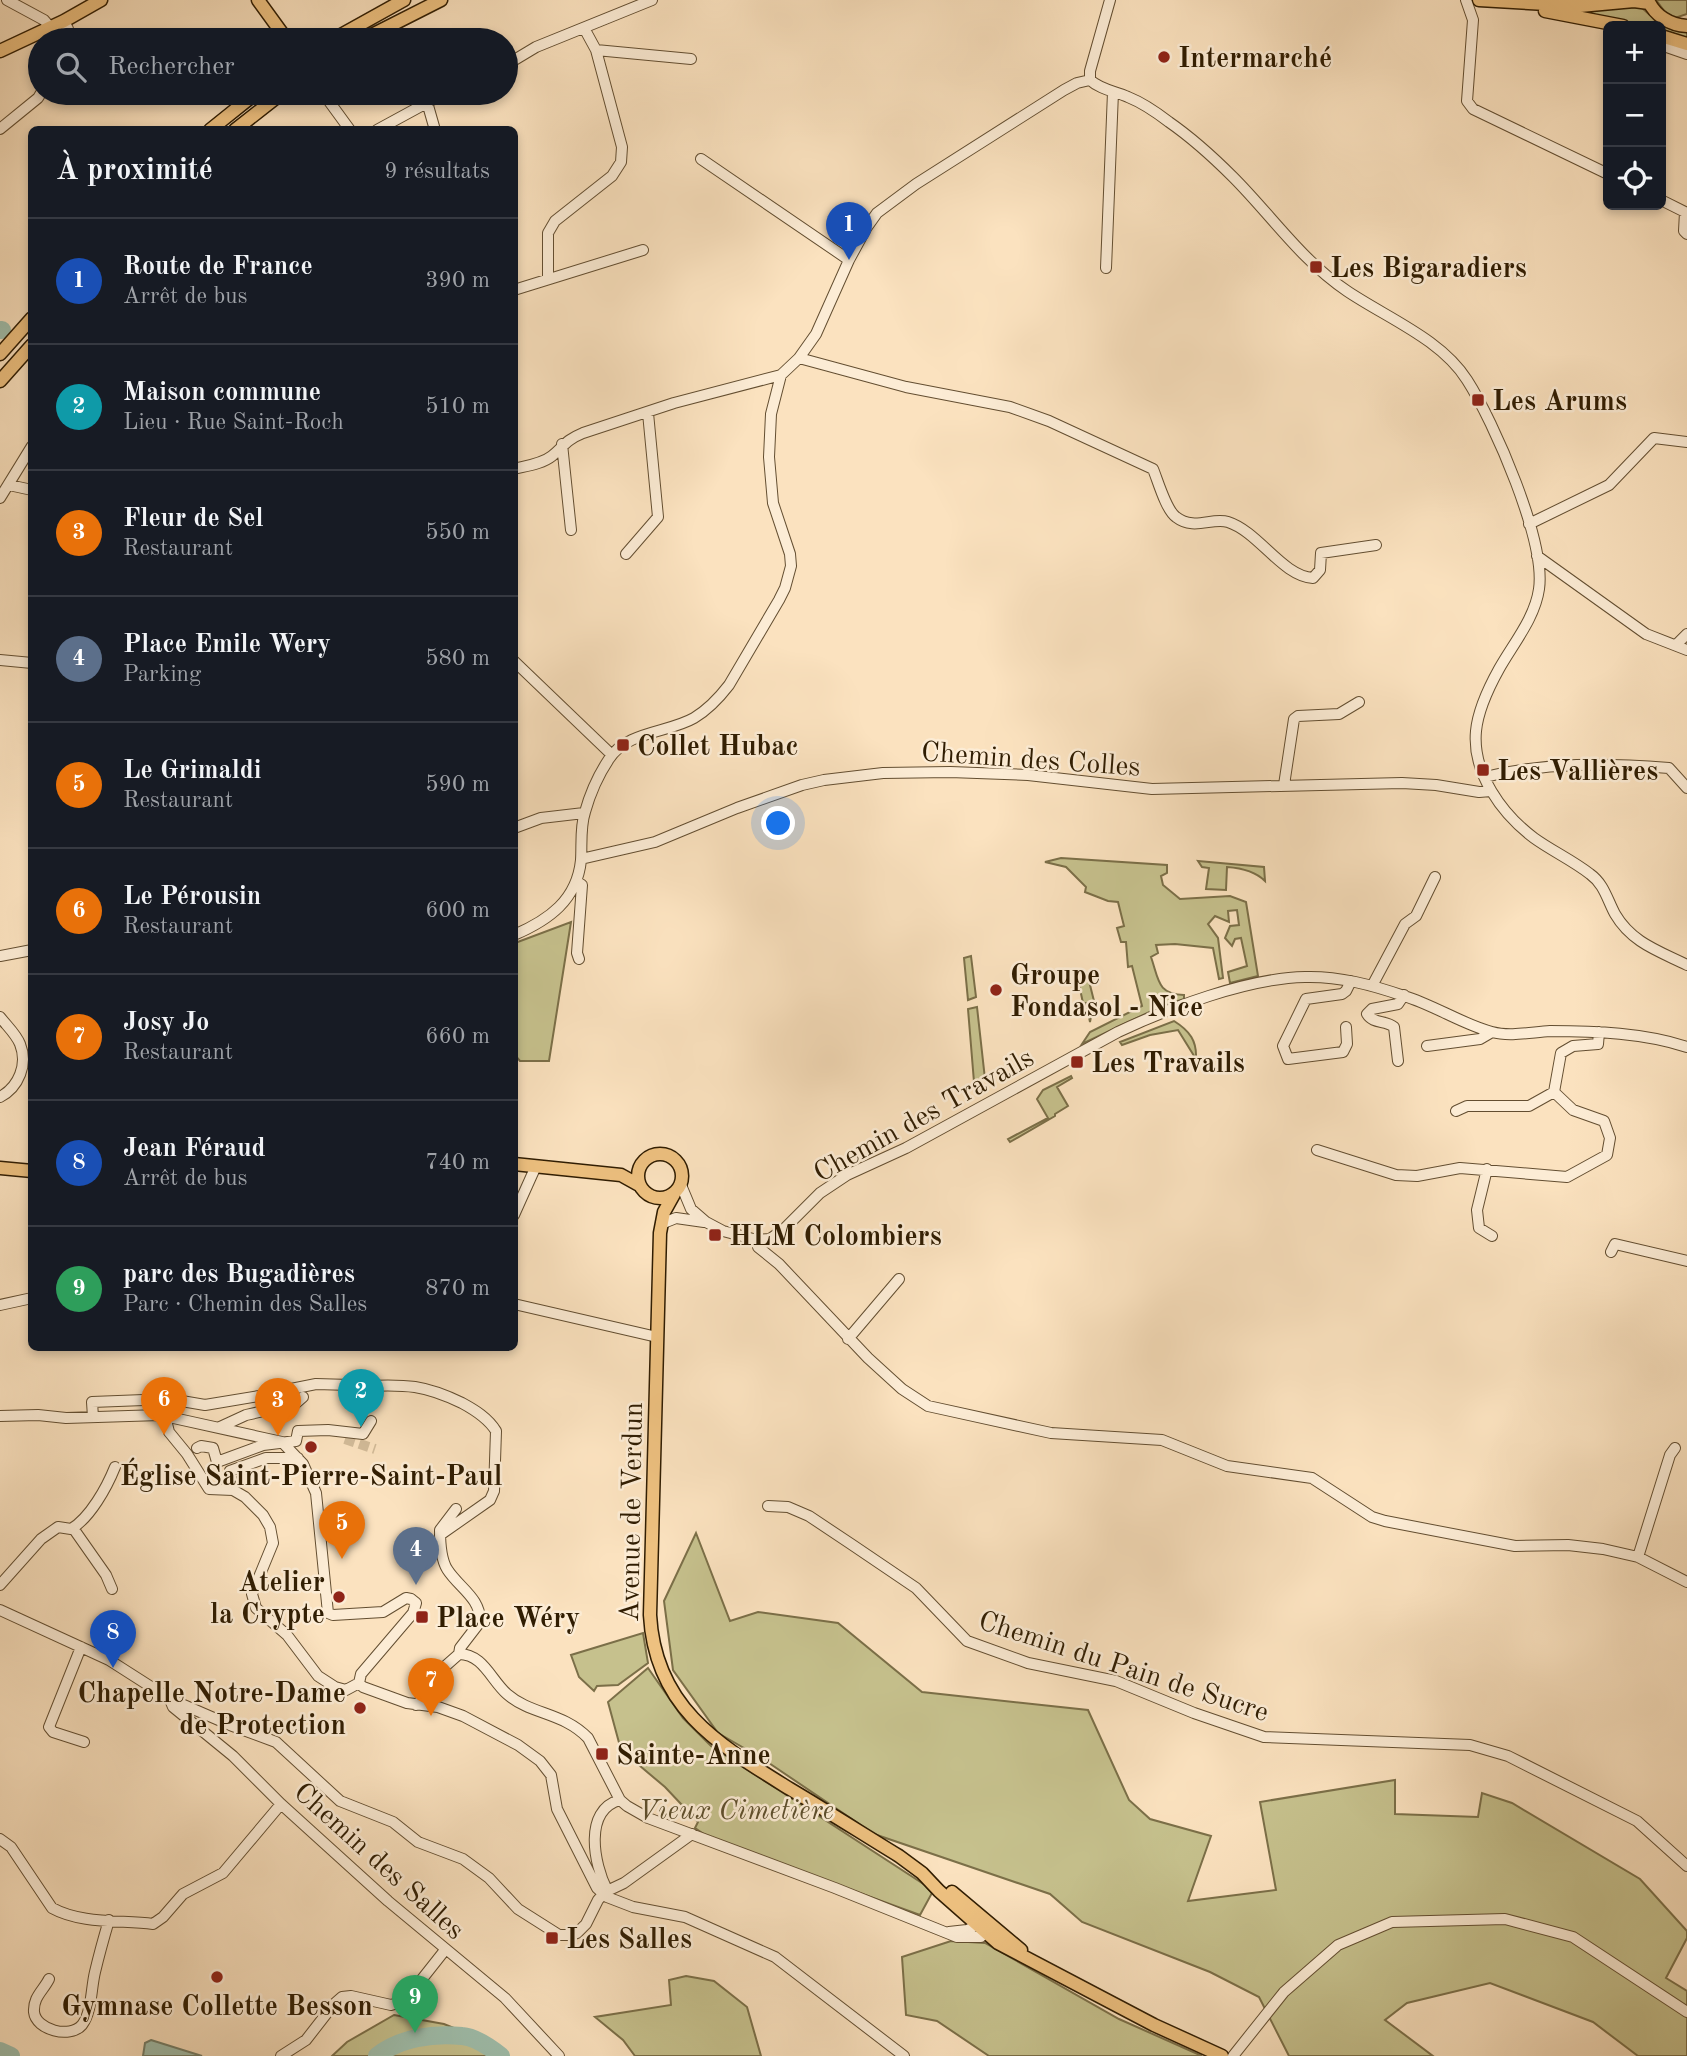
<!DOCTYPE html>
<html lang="fr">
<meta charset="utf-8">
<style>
:root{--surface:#171b24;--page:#242831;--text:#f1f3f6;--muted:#9ea1a6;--line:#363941;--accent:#c59692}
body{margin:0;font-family:"Old Standard TT",serif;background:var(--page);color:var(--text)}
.controls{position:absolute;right:21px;top:21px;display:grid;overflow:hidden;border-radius:10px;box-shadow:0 4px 10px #0003}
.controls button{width:63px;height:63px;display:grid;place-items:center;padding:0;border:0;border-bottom:2px solid var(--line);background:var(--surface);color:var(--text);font:35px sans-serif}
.you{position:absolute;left:779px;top:824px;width:24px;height:24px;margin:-18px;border:5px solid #fff;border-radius:50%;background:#1a73e8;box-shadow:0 0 0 10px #1a73e833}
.badge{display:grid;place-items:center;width:46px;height:46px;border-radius:50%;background:var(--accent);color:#fff;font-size:23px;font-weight:700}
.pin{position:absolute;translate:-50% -58px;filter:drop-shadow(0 2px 4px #0008)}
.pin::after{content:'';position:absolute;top:37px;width:24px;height:21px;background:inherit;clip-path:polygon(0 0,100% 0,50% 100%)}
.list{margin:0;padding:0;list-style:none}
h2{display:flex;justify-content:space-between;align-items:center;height:91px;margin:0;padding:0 28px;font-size:30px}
h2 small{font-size:23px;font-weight:400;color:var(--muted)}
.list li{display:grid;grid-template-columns:46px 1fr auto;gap:21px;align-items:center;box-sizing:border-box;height:126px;padding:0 28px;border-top:2px solid var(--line)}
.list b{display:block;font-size:26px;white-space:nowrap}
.list p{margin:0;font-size:23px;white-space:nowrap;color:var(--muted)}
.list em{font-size:23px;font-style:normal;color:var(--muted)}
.icon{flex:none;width:38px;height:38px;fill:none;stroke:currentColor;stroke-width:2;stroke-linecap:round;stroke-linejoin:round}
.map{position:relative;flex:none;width:1687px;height:2056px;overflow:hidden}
.search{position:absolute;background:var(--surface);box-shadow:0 4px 10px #0003;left:28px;top:28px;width:490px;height:77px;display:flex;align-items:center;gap:18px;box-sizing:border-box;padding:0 24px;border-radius:38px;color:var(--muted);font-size:26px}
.panel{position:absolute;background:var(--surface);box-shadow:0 4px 10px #0003;left:28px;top:126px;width:490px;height:1225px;border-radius:10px}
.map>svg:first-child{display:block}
</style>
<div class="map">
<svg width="1687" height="2056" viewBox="0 0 1687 2056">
<rect width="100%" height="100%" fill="#fbe2bf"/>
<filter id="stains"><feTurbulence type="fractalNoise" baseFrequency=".00286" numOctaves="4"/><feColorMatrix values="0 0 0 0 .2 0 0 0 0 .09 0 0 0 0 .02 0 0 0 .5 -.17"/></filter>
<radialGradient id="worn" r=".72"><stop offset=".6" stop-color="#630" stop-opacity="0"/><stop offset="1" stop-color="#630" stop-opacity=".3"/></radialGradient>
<path fill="#c6c18d" stroke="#7b6f48" stroke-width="2" d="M1656 0H1687V14L1675 18 1665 12Z
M1641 7C1655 20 1667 30 1687 32V38L1661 32V26H1638L1587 14 1585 10Z
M1061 858 1167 865V873L1161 876 1163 885 1180 899 1230 896 1246 902 1258 976 1230 983 1228 972 1247 966 1241 938 1235 939 1232 946 1225 938 1230 926 1239 925 1237 910 1228 911 1229 922 1215 916 1208 924 1218 938 1223 978 1219 979 1213 948 1175 944 1156 945 1158 953 1151 957C1159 980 1157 994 1184 995V999L1160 1007 1082 1044 1090 1032 1142 1006 1132 966 1128 967 1126 942H1121L1117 928 1124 926 1118 902 1108 901 1085 892 1086 887 1066 867 1045 862Z
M1198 861 1264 867 1265 881C1255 871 1241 868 1227 867L1226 890 1206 889 1209 868 1202 867Z
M571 922 549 1061H520L514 1054 515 943Z
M971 956 976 997 968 1000 964 958Z
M1087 973 1094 1001 1090 1022 1086 1003H1083L1077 975Z
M977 1007 985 1079 974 1082 968 1009Z
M1174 1021C1190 1031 1197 1041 1196 1059L1178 1030 1150 1035 1122 1045 1120 1042Z
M1071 1076 1072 1078 1057 1087 1068 1106 1055 1114V1116L1010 1142 1008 1139 1048 1118 1037 1099 1043 1090Z
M696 1533 730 1621 758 1612 838 1623 922 1692 1088 1710 1129 1800 1150 1819 1211 1836 1188 1901 1276 1890 1260 1802 1395 1780V1814L1478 1817 1482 1793 1512 1803 1640 1879 1687 1931V1938L1666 1978 1687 1991V2056H1638L1593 2022 1490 1983 1407 2003 1385 2020 1433 2056H1289L1259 1997 1210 1972 1082 1922 1050 1894 874 1834 763 1759 718 1733 673 1670 664 1601Z
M643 1633 648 1663 618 1685 597 1686 594 1691 579 1677 571 1655Z
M648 1668 683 1718 711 1746 925 1885 932 1893 920 1915 711 1839 695 1828 698 1822 665 1787 621 1750 608 1702Z
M951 1941 985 1943 1119 2019 1202 2056H989L937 2021 906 2015 902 1957Z
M686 1976 714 1981 747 2007 761 2056H635L623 2040 595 2017 671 2005 669 1980Z
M394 2015 444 2024 491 2043 498 2056H332L347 2042Z"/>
<path fill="#9fbfad" stroke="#737e69" stroke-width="2" d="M151 2040 202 2056H143L145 2043Z"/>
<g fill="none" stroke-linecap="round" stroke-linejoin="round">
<path stroke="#9fbfad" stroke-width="18" d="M0 330H2
M0 2051 11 2056
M377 2056C399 2038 433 2033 462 2036 475 2037 491 2048 501 2056"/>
<path stroke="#d2bb99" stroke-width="10" stroke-dasharray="10 5" stroke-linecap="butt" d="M259 1396 291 1389
M345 1439 375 1449"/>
<g stroke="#634e31" stroke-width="12">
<path id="minor" d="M7 0 44 20 50 27
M1466 0 1473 20 1467 101 1473 109 1608 174
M64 21 68 29V40
M1661 45 1687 54
M596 50 691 59
M506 65 536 47 652 0
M1090 80C1101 90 1115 91 1128 97 1143 103 1156 112 1169 122 1192 138 1213 157 1233 177 1271 215 1302 261 1347 291 1387 318 1441 339 1467 380 1494 422 1546 541 1539 589 1535 618 1513 644 1499 669 1489 687 1478 710 1476 731 1472 773 1502 814 1534 838 1552 851 1572 860 1590 874 1604 884 1607 899 1615 914 1632 943 1659 951 1687 965
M1090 80V71L1110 0
M323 93 350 130
M427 102 435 130
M0 129 38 98 41 93
M377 130 445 93
M701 159 849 260
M1661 200 1685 212 1684 231 1687 234
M1106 268 1113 92
M548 279V233L555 221 612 176 621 162 622 147 596 50 584 28
M514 290 643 250
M799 358 906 387 1010 407 1049 421 1153 469C1158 481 1166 510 1176 517 1194 531 1212 517 1228 522 1259 532 1282 576 1313 578L1320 570 1321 553 1376 545
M562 444 571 530
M514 469C526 466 542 464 552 456 564 446 566 440 583 433L674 403 781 375
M9 485 32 490
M0 498 32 446
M1529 524 1609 485 1654 438 1687 442
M626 554 658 517 648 413
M1537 556 1646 634 1687 650
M1676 645 1687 634
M0 660 32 663
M514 661 612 755
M1485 777C1548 762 1605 763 1669 768L1687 788
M1284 785 1294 719 1298 716 1339 714 1359 702
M514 828 541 818 584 813
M581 859 655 842 737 808 802 785 824 780 883 773 950 772 1028 775 1152 789 1402 783 1436 785 1479 792 1491 791
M576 881 582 885 577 953 579 959
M514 935C549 920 577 900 581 860 582 844 580 827 585 812 590 794 599 774 609 759 627 731 668 733 694 718 709 709 719 698 729 685L779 600 785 588 791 566 790 554 773 503 769 457 771 414 781 375 799 358 816 334 849 260 867 227 877 213 916 184 1064 90 1077 83 1090 80
M0 956 32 950
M1372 986 1405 924 1416 916 1435 877
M0 1017C7 1026 16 1034 20 1044 28 1064 19 1087 0 1097
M1346 1027 1347 1044 1343 1052 1288 1059 1283 1046 1306 999 1342 994 1346 991 1351 981
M1427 1046 1480 1039 1492 1032
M1398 1061 1394 1027C1386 1020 1373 1024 1367 1014L1372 1009 1398 1004 1404 995
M1456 1111 1467 1106H1529L1554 1092
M1317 1150 1396 1175 1417 1176 1460 1168 1567 1177 1607 1155 1610 1138 1604 1121 1573 1110 1554 1092 1561 1053 1573 1046 1598 1044 1599 1032
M1487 1169 1477 1210 1479 1228 1492 1236
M681 1185 691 1209 706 1222 723 1231 757 1240 770 1239 784 1229 820 1193 847 1175 906 1148 1118 1032C1169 1008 1248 978 1305 977 1339 976 1372 985 1404 996 1434 1005 1464 1025 1492 1032 1510 1037 1532 1032 1550 1031 1595 1031 1645 1033 1687 1047
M514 1215 536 1166
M661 1224 676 1218 704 1222
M757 1240 758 1247 779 1264 868 1358 902 1389 928 1406 1051 1433 1162 1440 1227 1466 1312 1478 1372 1517 1385 1521 1515 1546 1568 1545 1603 1549 1638 1557 1687 1582
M1611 1252 1615 1244 1687 1261
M514 1304 657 1337
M0 1305 32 1298
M848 1339 899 1279
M365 1386C406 1384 425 1385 462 1403 475 1410 488 1418 496 1431L494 1491 490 1500 440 1535
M291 1389 316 1384 350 1385
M160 1415 166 1420 169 1432 187 1454 209 1489 233 1490 245 1497 263 1515 270 1527 273 1543 252 1594 256 1608 287 1635 318 1676 335 1687 346 1690 359 1683
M0 1416 38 1415 66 1418 160 1415 282 1442 303 1464 316 1493 328 1613 333 1615 383 1612 406 1598 411 1599 416 1603 413 1613 361 1674 359 1683
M93 1417 92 1402 170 1399 205 1405 259 1396
M220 1427 246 1415 295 1404 303 1397
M197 1448 201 1446 213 1448 217 1462 263 1445 296 1441 298 1431 328 1430 363 1434 371 1421
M233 1490 230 1471 266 1458H298
M768 1506 788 1507 809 1516 851 1544 916 1588 967 1641 1028 1663 1116 1681 1194 1713 1264 1737 1470 1745 1508 1756 1637 1821 1687 1866
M320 1523 353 1532
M73 1528 106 1575 112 1589
M1638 1557 1670 1455 1675 1448
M0 1585 41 1539 58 1527 71 1529C90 1518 107 1487 115 1467
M0 1610 109 1660 170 1699 230 1725 276 1742 340 1801 393 1822 418 1842 463 1859 489 1878 518 1909 559 1935H571L577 1933 586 1924 598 1900 605 1892 624 1883 692 1834
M81 1647 49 1727 53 1732 84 1742
M459 1654C483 1654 491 1680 507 1694 531 1715 563 1712 588 1738L620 1800 627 1806 648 1818 835 1888 957 1937H981L985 1932 983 1927
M359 1683 363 1687 407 1703 438 1707 463 1716 518 1745 540 1761 551 1775 557 1809 597 1888 607 1897 633 1907 685 1917 775 1957 904 2056
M170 1700 173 1707 233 1756 281 1804 388 1901 505 1998 559 2056
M416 1705 427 1695 442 1669 459 1654 460 1648 480 1622C481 1598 459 1588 447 1569 441 1559 440 1542 440 1530L456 1509
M0 1839 11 1847 52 1908C81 1924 120 1920 153 1924L163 1917 183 1894 223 1873 281 1804
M607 1890C594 1864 583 1810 620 1800
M949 1932 967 1930 978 1925 981 1927
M49 1979C43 1991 33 1997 34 2012 36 2030 70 2039 82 2025 92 2012 91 1988 95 1972 99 1955 104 1937 109 1920
M281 2056 306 2040 334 2004 342 1997 351 1996 391 2005 398 2003 411 1993 445 1950
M1233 2056 1284 1992 1338 1945 1392 1922 1505 1919 1573 1937 1687 2012"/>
</g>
<g stroke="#301d02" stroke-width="15">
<path id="major" d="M258 0 287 40
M1479 0 1580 6 1634 1 1649 3
M1648 0C1655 16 1670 25 1687 26
M1545 11 1623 26
M1661 36 1687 44
M332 40 404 0
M362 40 441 0
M0 51 64 21 101 0
M210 130 256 93
M235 130 282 93
M0 354 32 318
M0 381 32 345
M638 1176a22 22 0 1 1 44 0a22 22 0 1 1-44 0Z
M514 1164 621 1175 639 1185
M0 1168 32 1171
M674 1194 664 1212 660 1233 650 1615C655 1708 719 1745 790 1789 827 1811 863 1834 899 1856L922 1873 939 1891 998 1943 1154 2025 1222 2056
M952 1892 1021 1950"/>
</g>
<use href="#minor" stroke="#fcecd5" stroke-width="10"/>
<use href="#major" stroke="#eec180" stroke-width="12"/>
</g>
<g fill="#8f2418" stroke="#fcecd5" stroke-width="2.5">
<circle cx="1164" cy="57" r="7"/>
<rect x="1309" y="260" width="14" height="14" rx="3.5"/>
<rect x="1471" y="393" width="14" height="14" rx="3.5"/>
<rect x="616" y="738" width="14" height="14" rx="3.5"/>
<rect x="1476" y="763" width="14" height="14" rx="3.5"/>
<circle cx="996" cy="990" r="7"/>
<rect x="1070" y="1055" width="14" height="14" rx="3.5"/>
<rect x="708" y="1228" width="14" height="14" rx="3.5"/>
<circle cx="311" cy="1447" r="7"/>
<circle cx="339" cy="1597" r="7"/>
<rect x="415" y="1610" width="14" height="14" rx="3.5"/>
<circle cx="360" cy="1708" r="7"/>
<rect x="595" y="1747" width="14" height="14" rx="3.5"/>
<rect x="545" y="1931" width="14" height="14" rx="3.5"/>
<circle cx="217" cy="1977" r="7"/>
</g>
<g text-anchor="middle" stroke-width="5" stroke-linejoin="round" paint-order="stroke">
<g font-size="28" font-weight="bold" fill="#301d02" stroke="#fcecd5" text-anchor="start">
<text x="1178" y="67">Intermarché</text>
<text x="1330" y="277">Les Bigaradiers</text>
<text x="1492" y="410">Les Arums</text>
<text x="637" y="755">Collet Hubac</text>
<text x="1497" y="780">Les Vallières</text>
<text x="1010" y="984">Groupe<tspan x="1010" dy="32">Fondasol - Nice</tspan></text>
<text x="1091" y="1072">Les Travails</text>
<text x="729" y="1245">HLM Colombiers</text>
<text x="311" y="1485" text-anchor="middle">Église Saint-Pierre-Saint-Paul</text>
<text x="325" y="1591" text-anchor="end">Atelier<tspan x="325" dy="32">la Crypte</tspan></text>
<text x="436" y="1627">Place Wéry</text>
<text x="346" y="1702" text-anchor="end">Chapelle Notre-Dame<tspan x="346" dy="32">de Protection</tspan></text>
<text x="616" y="1764">Sainte-Anne</text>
<text x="566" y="1948">Les Salles</text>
<text x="217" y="2015" text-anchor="middle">Gymnase Collette Besson</text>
</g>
<g font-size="28" fill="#301d02" stroke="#fcecd5">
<text transform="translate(1031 758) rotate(4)" y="10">Chemin des Colles</text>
<text transform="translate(923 1114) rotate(-29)" y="10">Chemin des Travails</text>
<text transform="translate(630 1512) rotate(-89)" y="10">Avenue de Verdun</text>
<text transform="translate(1124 1665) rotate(18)" y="10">Chemin du Pain de Sucre</text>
<text transform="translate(380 1860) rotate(42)" y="10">Chemin des Salles</text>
</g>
<g font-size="28" font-style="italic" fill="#5d4e2c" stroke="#fcecd5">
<text x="736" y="1819">Vieux Cimetière</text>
</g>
</g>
<rect width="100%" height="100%" filter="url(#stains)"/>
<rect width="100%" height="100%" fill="url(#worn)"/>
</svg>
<div class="controls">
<button>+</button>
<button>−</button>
<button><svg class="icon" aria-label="locate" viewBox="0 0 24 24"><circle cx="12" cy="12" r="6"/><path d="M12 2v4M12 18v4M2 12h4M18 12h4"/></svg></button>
</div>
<div class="you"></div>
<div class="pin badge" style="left:849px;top:260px;background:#1a4fb4">1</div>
<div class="pin badge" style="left:361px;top:1427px;background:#0f9aa8">2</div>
<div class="pin badge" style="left:278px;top:1436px;background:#e8710a">3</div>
<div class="pin badge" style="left:416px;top:1585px;background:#5c6f8a">4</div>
<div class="pin badge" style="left:342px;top:1559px;background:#e8710a">5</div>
<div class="pin badge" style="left:164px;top:1435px;background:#e8710a">6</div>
<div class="pin badge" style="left:431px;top:1716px;background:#e8710a">7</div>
<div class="pin badge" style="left:113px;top:1668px;background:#1a4fb4">8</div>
<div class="pin badge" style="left:415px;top:2033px;background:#2e9e5b">9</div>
<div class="search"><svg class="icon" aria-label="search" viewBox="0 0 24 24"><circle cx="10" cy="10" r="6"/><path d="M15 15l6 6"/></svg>Rechercher</div>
<section class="panel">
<h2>À proximité<small>9 résultats</small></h2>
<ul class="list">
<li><span class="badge" style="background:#1a4fb4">1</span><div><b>Route de France</b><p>Arrêt de bus</p></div><em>390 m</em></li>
<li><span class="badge" style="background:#0f9aa8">2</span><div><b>Maison commune</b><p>Lieu · Rue Saint-Roch</p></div><em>510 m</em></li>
<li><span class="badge" style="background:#e8710a">3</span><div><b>Fleur de Sel</b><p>Restaurant</p></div><em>550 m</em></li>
<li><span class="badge" style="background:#5c6f8a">4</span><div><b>Place Emile Wery</b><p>Parking</p></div><em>580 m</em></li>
<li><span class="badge" style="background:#e8710a">5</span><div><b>Le Grimaldi</b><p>Restaurant</p></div><em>590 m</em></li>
<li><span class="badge" style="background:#e8710a">6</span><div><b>Le Pérousin</b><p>Restaurant</p></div><em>600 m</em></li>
<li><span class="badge" style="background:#e8710a">7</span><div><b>Josy Jo</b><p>Restaurant</p></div><em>660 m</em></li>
<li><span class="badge" style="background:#1a4fb4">8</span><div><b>Jean Féraud</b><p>Arrêt de bus</p></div><em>740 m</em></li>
<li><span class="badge" style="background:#2e9e5b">9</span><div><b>parc des Bugadières</b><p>Parc · Chemin des Salles</p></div><em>870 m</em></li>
</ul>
</section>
</div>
